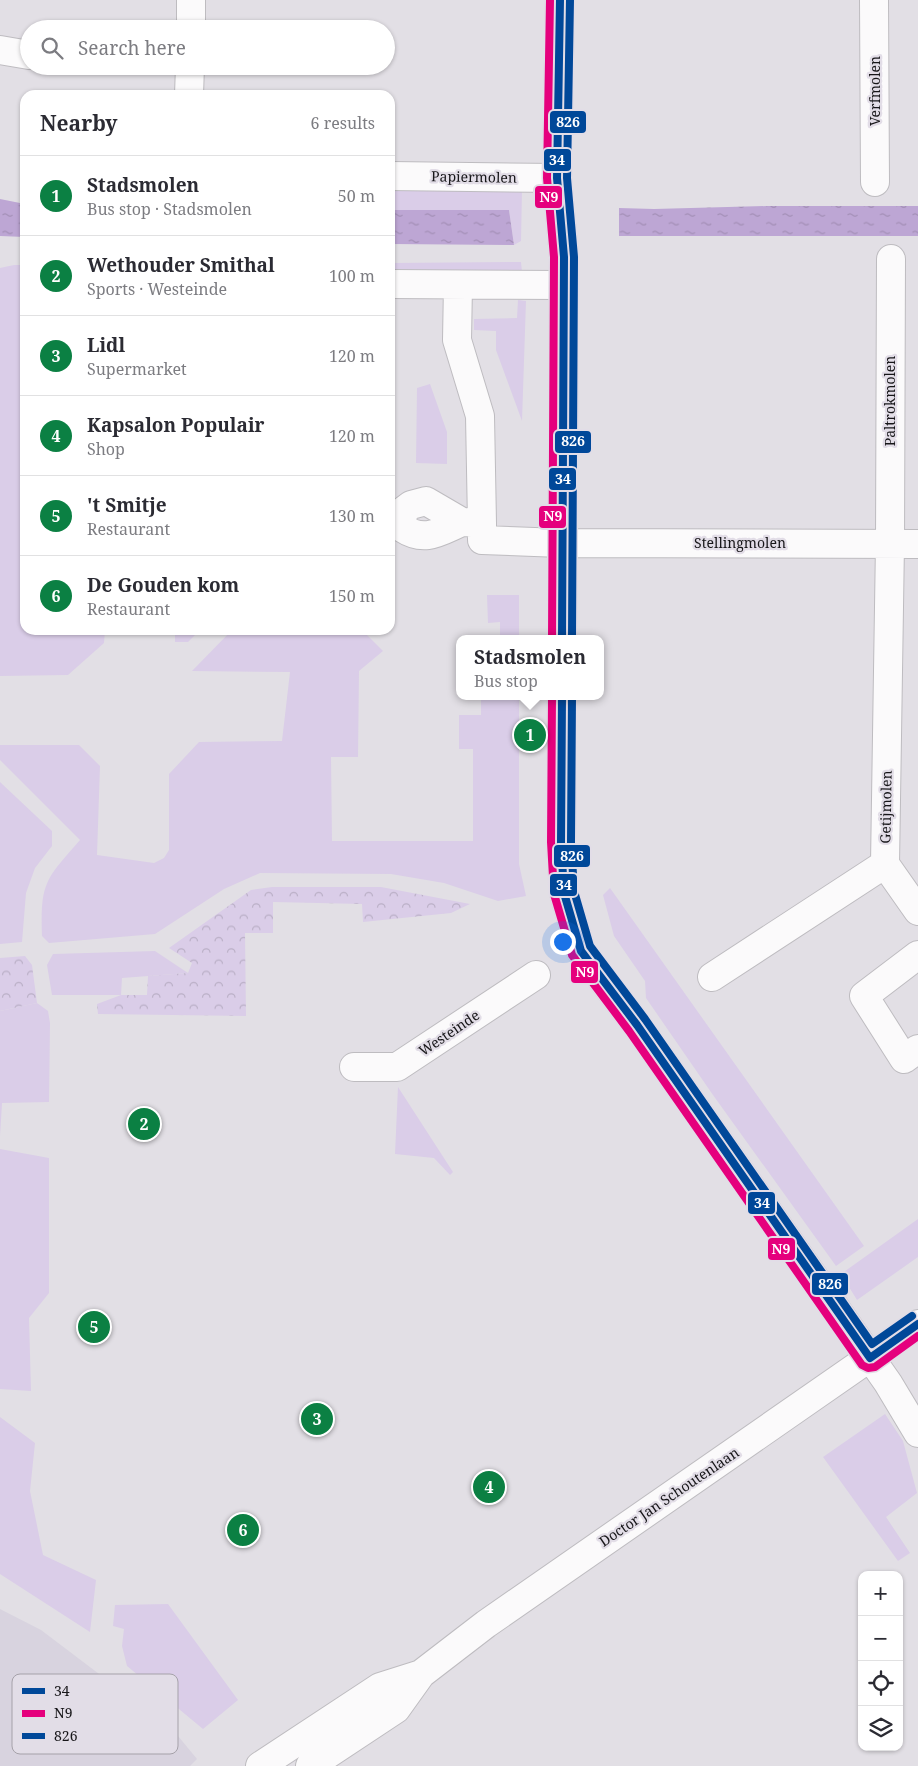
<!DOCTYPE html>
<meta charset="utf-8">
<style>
:root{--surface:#fff;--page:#f7f7f7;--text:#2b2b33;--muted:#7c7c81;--line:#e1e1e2;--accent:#0b8043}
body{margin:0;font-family:"Noto Serif",serif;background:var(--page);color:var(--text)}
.controls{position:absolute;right:15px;bottom:15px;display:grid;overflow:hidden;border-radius:10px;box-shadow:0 1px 4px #0004}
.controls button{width:45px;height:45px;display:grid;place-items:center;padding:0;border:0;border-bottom:1px solid var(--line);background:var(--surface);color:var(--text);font:25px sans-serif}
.you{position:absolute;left:562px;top:941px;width:18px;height:18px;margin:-12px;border:4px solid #fff;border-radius:50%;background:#1a73e8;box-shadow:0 0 0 8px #1a73e833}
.badge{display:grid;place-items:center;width:32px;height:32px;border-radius:50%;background:var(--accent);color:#fff;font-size:16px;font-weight:700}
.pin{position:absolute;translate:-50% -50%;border:2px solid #fff;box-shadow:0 1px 5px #0006}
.popup{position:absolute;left:456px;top:635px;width:148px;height:65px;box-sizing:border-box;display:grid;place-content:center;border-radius:10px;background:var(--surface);filter:drop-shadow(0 1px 4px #0005);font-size:16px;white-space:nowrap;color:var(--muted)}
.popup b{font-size:19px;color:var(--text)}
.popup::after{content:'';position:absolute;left:50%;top:100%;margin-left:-10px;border:10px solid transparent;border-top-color:var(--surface)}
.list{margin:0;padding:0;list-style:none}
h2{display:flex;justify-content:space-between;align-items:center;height:65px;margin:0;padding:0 20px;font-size:21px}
h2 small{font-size:16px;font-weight:400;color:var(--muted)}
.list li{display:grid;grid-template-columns:32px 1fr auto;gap:15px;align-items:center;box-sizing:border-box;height:80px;padding:0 20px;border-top:1px solid var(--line)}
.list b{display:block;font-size:19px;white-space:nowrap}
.list p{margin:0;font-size:16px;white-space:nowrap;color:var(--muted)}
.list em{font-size:16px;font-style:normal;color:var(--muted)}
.icon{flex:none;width:28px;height:28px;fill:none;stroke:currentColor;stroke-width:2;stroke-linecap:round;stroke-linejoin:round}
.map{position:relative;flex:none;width:918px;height:1766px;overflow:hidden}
.search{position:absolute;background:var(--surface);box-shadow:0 1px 4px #0004;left:20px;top:20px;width:375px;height:55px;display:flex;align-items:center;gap:12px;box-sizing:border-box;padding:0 18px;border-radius:28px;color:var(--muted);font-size:19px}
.panel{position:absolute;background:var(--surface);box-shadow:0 1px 4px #0004;left:20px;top:90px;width:375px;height:545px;border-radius:15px}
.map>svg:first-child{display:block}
</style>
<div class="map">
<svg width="918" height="1766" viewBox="0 0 918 1766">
<defs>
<pattern id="forest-crowns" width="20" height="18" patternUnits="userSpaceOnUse" patternTransform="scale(1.25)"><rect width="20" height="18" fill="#dacde8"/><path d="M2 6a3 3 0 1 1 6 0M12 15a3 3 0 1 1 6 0" fill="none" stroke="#baafc6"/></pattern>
<pattern id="water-ripples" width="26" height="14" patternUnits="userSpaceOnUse" patternTransform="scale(1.25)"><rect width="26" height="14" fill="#bda6d4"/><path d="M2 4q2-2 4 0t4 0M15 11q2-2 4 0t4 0" fill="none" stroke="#a28eb5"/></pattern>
</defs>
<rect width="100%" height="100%" fill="#e2dfe5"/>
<path fill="#d8d3df" d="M0 1609 41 1630 173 1730 197 1759 190 1766H0Z"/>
<path fill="#dacde8" d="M390 189 522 190 521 241 514 245 509 210H390Z
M521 262 522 272 390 273V263Z
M14 265H25V630H105L104 643 68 675 0 676V268Z
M518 300 526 301 522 421 496 350V331L474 330V319L517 318Z
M430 384 447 432V464L416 463 417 388Z
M487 595H519V639H500V622L488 623Z
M175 630H200L188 642H175Z
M232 630H329L340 633 362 630 383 651 359 671 358 757H331L332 841H473V749H459V715H481V696H519V864L526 896 498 901 444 883 391 874 260 873 224 889 155 934 49 943 42 936C40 882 46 879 80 840L0 760V745H79L100 766 97 855 154 863 164 858 169 850V774L199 742 282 741 290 672 192 671Z
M0 782 52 831V846L35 868 26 893 22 942 0 944Z
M610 888 864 1246 836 1266 713 1095 646 998 645 981 614 936 603 895Z
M155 951 188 973 122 978 121 995H52L47 965 53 954Z
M37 1003 48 1011 50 1023 49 1102 2 1103 0 1136V1011Z
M398 1087 453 1172 450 1175 434 1158 395 1154Z
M0 1149 49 1158V1293L29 1318 31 1391 0 1389Z
M918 1219V1257L857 1300 841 1274Z
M885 1414 903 1441 917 1493 886 1517 910 1553 898 1561 823 1457Z
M0 1417 35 1443 30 1491 43 1555 96 1580 90 1632 0 1574Z
M168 1604 238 1700 203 1729 127 1666 122 1646 124 1629 113 1626 115 1605Z"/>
<path fill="url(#forest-crowns)" d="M272 887H381L470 904 451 913 363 922 362 904 273 902V933H245L246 1016 98 1014 97 1004 121 995H147L148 976 188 973 192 963 169 948 251 890Z
M25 956 32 965 37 1003 0 1011V958Z"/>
<path fill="url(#water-ripples)" d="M0 199 25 204V237L0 236Z
M767 206H918V236H619V208L654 209Z
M390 210H509L514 245 390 244Z"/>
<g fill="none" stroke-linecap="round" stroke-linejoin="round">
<g stroke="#bebcc0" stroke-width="30">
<path id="minor" d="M560 0 557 178 564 257 562 639
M874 0 875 182
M191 29V0
M0 50 29 55
M189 95 190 66
M390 176 557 178
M390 284 564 285
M458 285 457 340 480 416 482 523
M462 522C439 532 425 543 402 528L403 511 411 505 426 501 462 522 482 523V540L561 543 918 544
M562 696 561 842 564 893 581 951 637 1025 888 1383 918 1433
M885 864 918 911
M918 955 864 996 904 1059 918 1049
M712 977 885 864 890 543 891 259
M354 1067H397L536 975
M260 1766 380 1687 421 1674
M310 1766 396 1709 421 1674 486 1624 918 1324"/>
</g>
<use href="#minor" stroke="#fbfafb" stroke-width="28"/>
<g stroke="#e2dde7" stroke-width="11">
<path id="bus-1" d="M560 0 557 178 564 257 562 639
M562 696 561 842 564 893 581 951 637 1025 870 1358
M870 1358 918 1324"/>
</g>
<g stroke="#e2dde7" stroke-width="11">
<path id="bus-2" d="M550 0 547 178 554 257 552 639
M552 696 551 842 554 894 572 955 629 1031 862 1365 868 1368 875 1367 918 1336"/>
</g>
<g stroke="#e2dde7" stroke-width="11">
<path id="bus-3" d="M570 0 567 178 574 257 572 639
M572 696 571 842 574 891 590 946 645 1019 872 1344 912 1316"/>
</g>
<use href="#bus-1" stroke="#004899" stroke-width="8"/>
<use href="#bus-2" stroke="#e5007d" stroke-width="8"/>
<use href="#bus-3" stroke="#004899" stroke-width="8"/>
</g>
<g text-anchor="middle" stroke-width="4.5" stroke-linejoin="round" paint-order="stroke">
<g font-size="14" fill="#171619" stroke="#e2dde7">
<text transform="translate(875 91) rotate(-90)" y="5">Verfmolen</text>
<text transform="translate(474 177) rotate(1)" y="5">Papiermolen</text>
<text transform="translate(890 401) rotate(-90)" y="5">Paltrokmolen</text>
<text x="740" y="548">Stellingmolen</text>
<text transform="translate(886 807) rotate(-89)" y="5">Getijmolen</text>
<text transform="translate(449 1033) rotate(-34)" y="5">Westeinde</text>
<text transform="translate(669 1497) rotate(-34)" y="5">Doctor Jan Schoutenlaan</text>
</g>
</g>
<rect x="12" y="1674" width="166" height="80" rx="8" fill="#e2dde7" stroke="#a5a1a9" stroke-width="1"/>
<rect x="22" y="1688" width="23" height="6" fill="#004899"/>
<rect x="22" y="1710" width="23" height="7" fill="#e5007d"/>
<rect x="22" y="1733" width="23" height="6" fill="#004899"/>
<g font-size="14" fill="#171619">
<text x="54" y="1696">34</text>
<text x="54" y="1718">N9</text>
<text x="54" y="1741">826</text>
</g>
<g stroke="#e2dde7" stroke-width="2">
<rect x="549" y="110" width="38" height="24" rx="5" fill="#004899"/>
<rect x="543" y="148" width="29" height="24" rx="5" fill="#004899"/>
<rect x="534" y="185" width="29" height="24" rx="5" fill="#e5007d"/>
<rect x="554" y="430" width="38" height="24" rx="5" fill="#004899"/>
<rect x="548" y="467" width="29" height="24" rx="5" fill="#004899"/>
<rect x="538" y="505" width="29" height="24" rx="5" fill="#e5007d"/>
<rect x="553" y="844" width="38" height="24" rx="5" fill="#004899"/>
<rect x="549" y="873" width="29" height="24" rx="5" fill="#004899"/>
<rect x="570" y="960" width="29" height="24" rx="5" fill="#e5007d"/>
<rect x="747" y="1191" width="29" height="24" rx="5" fill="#004899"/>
<rect x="767" y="1237" width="29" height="24" rx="5" fill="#e5007d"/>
<rect x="811" y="1272" width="38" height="24" rx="5" fill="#004899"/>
</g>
<g font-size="14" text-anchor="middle" font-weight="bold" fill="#fff">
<text x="568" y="127">826</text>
<text x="557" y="165">34</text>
<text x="549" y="202">N9</text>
<text x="573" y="446">826</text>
<text x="563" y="484">34</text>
<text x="553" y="521">N9</text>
<text x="572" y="861">826</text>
<text x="564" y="890">34</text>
<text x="585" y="977">N9</text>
<text x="762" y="1208">34</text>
<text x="781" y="1254">N9</text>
<text x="830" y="1289">826</text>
</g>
</svg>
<div class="controls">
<button>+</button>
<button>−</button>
<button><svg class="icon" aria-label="locate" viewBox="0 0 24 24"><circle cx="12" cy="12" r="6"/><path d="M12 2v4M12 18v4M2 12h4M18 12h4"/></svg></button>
<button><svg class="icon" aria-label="layers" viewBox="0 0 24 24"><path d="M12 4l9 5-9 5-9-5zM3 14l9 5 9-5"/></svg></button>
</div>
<div class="you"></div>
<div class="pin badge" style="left:530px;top:735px">1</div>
<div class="popup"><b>Stadsmolen</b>Bus stop</div>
<div class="pin badge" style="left:144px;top:1124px">2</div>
<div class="pin badge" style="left:317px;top:1419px">3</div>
<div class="pin badge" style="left:489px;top:1487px">4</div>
<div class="pin badge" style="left:94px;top:1327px">5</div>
<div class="pin badge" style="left:243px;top:1530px">6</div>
<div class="search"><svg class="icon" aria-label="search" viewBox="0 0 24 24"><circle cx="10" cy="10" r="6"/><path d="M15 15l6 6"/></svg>Search here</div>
<section class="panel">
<h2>Nearby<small>6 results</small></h2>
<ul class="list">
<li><span class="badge">1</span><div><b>Stadsmolen</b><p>Bus stop · Stadsmolen</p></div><em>50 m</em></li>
<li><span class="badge">2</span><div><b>Wethouder Smithal</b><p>Sports · Westeinde</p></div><em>100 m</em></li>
<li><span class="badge">3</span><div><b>Lidl</b><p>Supermarket</p></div><em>120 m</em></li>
<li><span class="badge">4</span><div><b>Kapsalon Populair</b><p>Shop</p></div><em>120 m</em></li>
<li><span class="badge">5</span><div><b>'t Smitje</b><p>Restaurant</p></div><em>130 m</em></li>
<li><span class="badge">6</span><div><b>De Gouden kom</b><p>Restaurant</p></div><em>150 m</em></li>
</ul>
</section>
</div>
